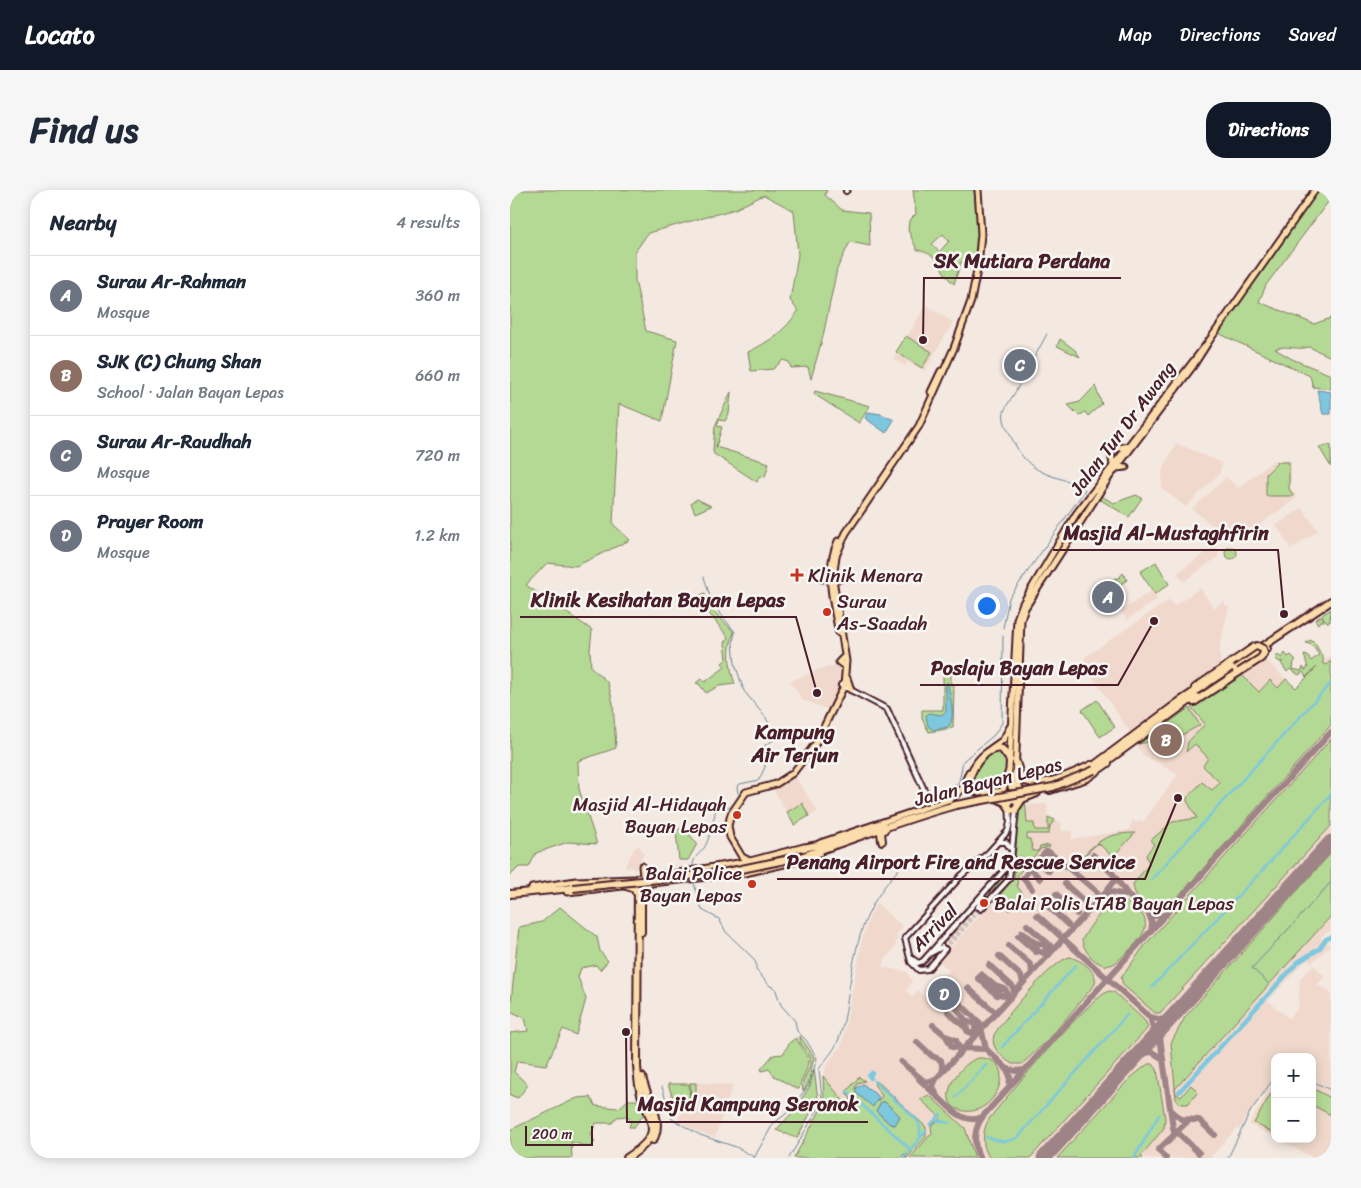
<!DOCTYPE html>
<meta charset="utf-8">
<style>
:root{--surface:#fff;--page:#f6f6f7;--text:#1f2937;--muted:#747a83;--line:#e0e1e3;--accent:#111827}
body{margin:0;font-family:Sriracha,sans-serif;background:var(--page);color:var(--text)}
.controls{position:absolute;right:15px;bottom:15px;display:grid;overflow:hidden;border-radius:10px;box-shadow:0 2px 12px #0003}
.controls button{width:45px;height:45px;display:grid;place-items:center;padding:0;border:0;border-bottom:1px solid var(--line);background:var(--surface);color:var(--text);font:25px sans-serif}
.scale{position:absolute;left:15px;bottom:12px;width:68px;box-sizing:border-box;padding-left:5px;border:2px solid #4a1f2b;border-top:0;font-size:14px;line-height:18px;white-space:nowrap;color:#4a1f2b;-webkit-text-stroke:4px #f6f6f2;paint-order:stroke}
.you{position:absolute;left:476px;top:415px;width:18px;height:18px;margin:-12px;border:4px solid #fff;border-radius:50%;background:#1a73e8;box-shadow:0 0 0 8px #1a73e833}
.badge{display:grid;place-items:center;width:32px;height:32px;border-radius:50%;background:var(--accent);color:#fff;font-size:16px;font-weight:700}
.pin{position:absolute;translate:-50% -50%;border:2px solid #fff;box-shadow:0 1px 5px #0006}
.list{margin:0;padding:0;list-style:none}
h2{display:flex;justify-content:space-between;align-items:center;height:65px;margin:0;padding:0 20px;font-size:21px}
h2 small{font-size:16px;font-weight:400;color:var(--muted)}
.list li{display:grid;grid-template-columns:32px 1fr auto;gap:15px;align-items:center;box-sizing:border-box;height:80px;padding:0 20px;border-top:1px solid var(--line)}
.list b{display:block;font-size:19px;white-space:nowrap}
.list p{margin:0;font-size:16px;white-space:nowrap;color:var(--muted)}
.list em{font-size:16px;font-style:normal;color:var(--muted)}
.map{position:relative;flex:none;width:821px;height:968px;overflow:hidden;border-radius:20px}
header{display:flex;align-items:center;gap:30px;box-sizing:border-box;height:70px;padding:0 25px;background:var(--accent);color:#fff}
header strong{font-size:24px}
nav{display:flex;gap:28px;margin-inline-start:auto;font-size:18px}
.intro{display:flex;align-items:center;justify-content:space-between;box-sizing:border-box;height:120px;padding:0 30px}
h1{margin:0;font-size:35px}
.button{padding:12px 22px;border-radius:20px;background:var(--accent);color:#fff;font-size:18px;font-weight:700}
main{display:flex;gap:30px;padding:0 30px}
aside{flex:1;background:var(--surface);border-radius:20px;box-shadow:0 2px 12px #0003}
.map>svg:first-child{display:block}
</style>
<header>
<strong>Locato</strong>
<nav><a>Map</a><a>Directions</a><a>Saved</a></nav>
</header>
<div class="intro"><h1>Find us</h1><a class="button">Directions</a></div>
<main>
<aside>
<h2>Nearby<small>4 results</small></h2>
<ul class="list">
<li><span class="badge" style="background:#6b7280">A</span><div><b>Surau Ar-Rahman</b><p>Mosque</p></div><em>360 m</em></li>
<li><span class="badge" style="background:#8d6e63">B</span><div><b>SJK (C) Chung Shan</b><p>School · Jalan Bayan Lepas</p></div><em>660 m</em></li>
<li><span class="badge" style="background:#6b7280">C</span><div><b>Surau Ar-Raudhah</b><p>Mosque</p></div><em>720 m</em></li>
<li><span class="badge" style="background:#6b7280">D</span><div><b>Prayer Room</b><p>Mosque</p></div><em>1.2 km</em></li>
</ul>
</aside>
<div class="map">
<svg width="821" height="968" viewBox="0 0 821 968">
<rect width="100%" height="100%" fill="#f3e9e1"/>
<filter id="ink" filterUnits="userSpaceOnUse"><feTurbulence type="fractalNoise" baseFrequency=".02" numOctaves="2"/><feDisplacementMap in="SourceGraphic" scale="10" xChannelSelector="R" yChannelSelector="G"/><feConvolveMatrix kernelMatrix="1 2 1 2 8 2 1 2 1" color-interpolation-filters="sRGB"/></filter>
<g filter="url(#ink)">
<path fill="#f0d9cc" d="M416 115 443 132 415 181 398 172 395 176 383 169Z
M666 253 712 273 710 283 676 317 652 299V280Z
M764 270 781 271V299L787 308 739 342 730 348 717 347 682 319 716 287 728 298Z
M792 318 808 341 781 359 766 335Z
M705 356 709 361 708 367 673 392 667 383Z
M690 398 704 418 714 411 715 415 719 416 710 457V478L621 544 574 474 575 467 659 410 664 416Z
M642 400 648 409 617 430 611 421Z
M821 465V742L815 743 811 748 821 756 801 773 798 770 791 775 758 811 779 828 788 818 790 789 803 775 815 786 807 795 821 802V899L802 890V867H765V887L739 925 738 924 729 940 727 938 700 968H378L340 911 336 914 313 886 317 874 332 854 352 750 360 725 367 713 393 737 386 745 388 746 385 757 376 768 372 777 397 782 402 792 396 800 402 807 408 800 415 807 439 780 429 771 482 712 488 718 490 715 495 719 503 710 506 642 517 615 537 614 538 627 552 633 551 641H562V649L619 640 623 630 627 633 630 630 633 632 668 584 633 565 626 555 754 468 785 498Z
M318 476H329L330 478 329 497 319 520 292 510 280 491Z
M284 585 308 622 284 635 262 597Z
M129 655 134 664 125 680 120 677 118 679 115 676 124 659Z
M765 891V948L739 934Z
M802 891 821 900V968H803L768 949H802Z
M180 892 223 895 205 947 190 943 171 932 167 927 173 922 172 912H162L157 894Z"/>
<path fill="#b4d994" stroke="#7f7c60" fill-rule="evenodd" d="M0 0H317L315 5 332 20 359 23 360 56 340 52 327 79 313 146 301 189 298 177 281 178 279 172 273 170 263 179 241 181 238 162C259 152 275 141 288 121L280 110 288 65 284 21 254 5 225 19 138 43 125 62V90L136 141 167 150 152 231 109 214 103 334 120 350 66 376 37 373 16 395 82 440 80 460 81 477 98 493 103 513 106 558 68 571 69 599 87 654 58 652 26 663 19 677H9L0 686Z
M403 0H464L468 39 465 76 451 72 444 94C428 81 432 64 407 60L398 40 399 31 406 24ZM433 44 439 51 429 62 422 54Z
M810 0H821V8L756 95 749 112 804 134 821 128V167L799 157C786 161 777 154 765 159L782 169 821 185V199L803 197 800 186 708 143Z
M396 146 422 162 412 178 386 162Z
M550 149 565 160 570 167 547 156Z
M585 196 592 214 578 226 575 222 569 226 558 215 570 212Z
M305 201 360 216 349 233 304 204Z
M221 202 219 224 215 231 209 230 207 236 212 237 206 257 259 273 255 287 249 286 247 292 204 264 203 261 205 236Z
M821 255V277L809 257Z
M768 272H779V299L784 306H756V284Z
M626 305 632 308 619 327 589 309 591 306 604 313Z
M187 309 201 316 185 323 181 313Z
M715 363a6 6 0 1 1 12 0a6 6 0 1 1-12 0Z
M646 372 659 394 645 404 630 382Z
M613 383 617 390 601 401 597 400 605 388 608 389Z
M195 403 196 413 224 442C217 460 219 476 225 494L209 496 196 503 189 494 186 493 191 489 195 492 215 477 212 473 217 469 215 453 218 447 186 407Z
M821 419 820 432H817L812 426 814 431H810L808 434 805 430Z
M800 450 805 453 814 470 812 473 816 475 821 471V535L667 708C651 720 625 718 623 694L639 674 636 665 644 654 640 651 662 632 687 628 677 611V608L692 592 702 600 710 593 693 576 698 568 685 554 676 562 678 552 695 534 681 517 731 484 749 502 760 490 768 498 776 489 786 498 808 476 796 487 793 482 789 485 780 479 777 482 771 473 773 471 769 472 765 468 768 465 772 468 775 463 778 467 781 465 786 470 784 472 783 479 791 481 793 477 795 480 798 478 794 465 798 466 801 471 809 465 802 455 796 453Z
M433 484 441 485V495H444L443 538 419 542 412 529V520H433Z
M587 510 605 537 590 547 572 520Z
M679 518 690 535 672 545 629 554Z
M821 549V636L650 823H645L613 795 611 788 635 755Z
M490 561C504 574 493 585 489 600H462L460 590C467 576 473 564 490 561Z
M515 609 517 633H524L525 640H538V627L545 630 540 636 539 644H517V649H520L523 661H528L530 657 539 655 540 657 531 659 519 672 510 666 507 673 513 679 508 684 507 696 513 704 511 710 500 718V721L496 717 503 709 494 718 491 715 488 717 486 712 501 689 504 690 508 618Z
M292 613 299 626 284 635 277 622Z
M173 636 187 654 178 670H169L166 642Z
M625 643 603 667 588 653 565 674C585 653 594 643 625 643Z
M821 663V726L665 899 666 904 671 907 681 895 688 902 678 914H670L666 909 661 853 675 827Z
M499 679 496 688 479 706 482 698Z
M613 711C656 730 628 753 605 773 592 782 574 764 572 750 579 737 596 711 613 711Z
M50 717 87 747 90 761 98 771 90 780 86 775 71 778 68 787 76 809 66 845 53 839 36 875 7 871 4 882 18 895 8 908 0 905V843L18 841 15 828 0 821 9 737 32 732Z
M560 767C571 770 588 781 585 794L538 850 512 874H502C492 867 480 858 484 845 493 829 544 769 560 767Z
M599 801 604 802 635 831 638 837 636 840 520 968H480C471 956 472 941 479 929 496 907 579 808 599 801Z
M290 846 304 867 298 894 293 901C288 884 314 876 290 853Z
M286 848C288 854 293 857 295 862 303 876 291 886 289 899H287L264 886 259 879 252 881 251 879 263 865 273 864 280 852Z
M468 868C512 867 485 931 450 920 424 912 448 874 468 868Z
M638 874H643L647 879 655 928 654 938 631 966 633 968H547L619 889Z
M304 879 308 909 287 948 266 940 282 923 300 896Z
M313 886 336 914 341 909 336 902 349 887 355 891 347 893 345 899 369 910 372 906 364 894 367 891 416 937V947L397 968H395L398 964H394L390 968H284L314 913ZM371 912H375L390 926 385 935 380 934 366 921Z
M180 893H186V912L181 913Z
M158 894H179L180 912 164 911Z
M802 898 821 908V925L802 915Z
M763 900 765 901V944L744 933Z
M419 905 455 938 465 968H400L422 943 421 936 431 928 410 909Z
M80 907 86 916 109 918 118 910H126L135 923 124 937H119L121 931 117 926 107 927 102 933H86L81 944 85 952 80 957 61 952 62 968H0V940L67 908Z"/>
<path fill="#7ec8df" stroke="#698497" d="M807 200 821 202V224H813Z
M358 222 371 224 384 230 376 243 355 228Z
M436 493H438C439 505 447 527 438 537L423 540 418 536 416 526 419 523 431 525 436 522Z
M353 894 369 907 363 917 346 903V898Z
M371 912H375L390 926 385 935 380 934 366 921Z"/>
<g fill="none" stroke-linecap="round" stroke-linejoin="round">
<path stroke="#698497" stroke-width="1" d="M512 190 537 144
M194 387 202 413 225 442 223 453 225 474 234 501 256 528 267 548 254 556 255 577 249 590 230 594 227 597 228 603
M493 438 499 408 575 300 571 295C533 283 517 283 500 244 497 238 492 230 494 222 497 213 505 204 509 195
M433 605 449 592 453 571 484 545 492 533 493 446
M183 678C182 667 189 665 194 658 200 649 204 628 206 618L221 617 225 612
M183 690 192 720 209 729 216 742 242 767 246 773V780L260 796 265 798 271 815 285 831 287 841 296 850 307 868 299 895 277 923 263 934 244 968
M787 730 821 692
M759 794 742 778 785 732
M802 891 821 900
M152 897 162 929 190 945 226 957 244 967
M279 968 310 916 312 909 309 879C315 870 324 861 328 851 334 836 336 820 338 805 346 754 352 719 389 679
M718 968 740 922 765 887"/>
<path stroke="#7ec8df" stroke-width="2.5" d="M750 683 821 604
M641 690 821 493
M642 797 748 685
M492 857 566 775
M364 891 407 930 410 937V948
M337 901 400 959
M446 907 476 875
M425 930 439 933
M420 935 431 924
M476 947C489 951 496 954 508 947L617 825
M393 968 416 941
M624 968 649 925"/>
<path stroke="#7ec8df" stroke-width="4.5" d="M361 888 359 886 362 883
M669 902 788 772 809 759 816 749 821 747"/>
<path stroke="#9e8486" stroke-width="6" d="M583 665 603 684 618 705 639 724
M530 668 536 662H539L587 702V711
M521 678 513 688 522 699
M530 689 521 679 530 668 531 674 539 681
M555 694 577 714
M546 704 567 724
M595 704 602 702 616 705
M536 714 558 735
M527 725 640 827 652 830 665 823
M517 735 540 755 542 761
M641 741 642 733 639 724 646 726 656 725
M512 742 524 752 528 761 539 765
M508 746 526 762
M524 752 534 755 539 765
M499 756 521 775 522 783
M489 766 511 786 513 793
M479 775 503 797 504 803
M471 784 485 796 490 804 500 808
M468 788 487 805
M485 796 495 799 500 808
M458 798 486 823
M446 810 470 833 476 859
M443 813 456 831 457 841 466 846
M438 822 457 839
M456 831 465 834V845
M423 835 436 846 442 857 449 858V862
M436 846 446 850 449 858 476 859 496 878
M407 852 422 866 431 870 433 881
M638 853 644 841 640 827
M628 864 642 862 653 869 650 847 656 834
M653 869 663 938 689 963
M391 872 413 890
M425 890 415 892 409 889 427 906 423 896 426 889 593 705 604 691 605 686
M499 897 500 886 496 878 505 881 514 880
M427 906C440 917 454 936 472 927
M661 920 671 929 689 930 705 945
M664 944 679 930
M470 968C462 954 464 937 474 925L821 542
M656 968 648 960 664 945V941"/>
<path stroke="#9e8486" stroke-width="15" d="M534 968 821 652"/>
<path stroke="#d1c1bd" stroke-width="4" stroke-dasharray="4 2" stroke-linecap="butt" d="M432 757 468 717
M435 759 471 719"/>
<g stroke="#4a1f2b" stroke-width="8">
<path id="secondary" d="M336 1 337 0
M331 495 377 519 421 615
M489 652H496L500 658
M468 717 473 707
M471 719 499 689 507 610
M435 759 418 779 409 780 401 772 395 748 452 685 478 663 498 641 500 632 499 610
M421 763 432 757
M401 768 408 773 413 771 498 676 501 670"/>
</g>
<g stroke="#4a1f2b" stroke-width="9">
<path id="primary" d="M699 151 683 176 600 286 515 418 511 430 505 588 512 602 507 610H499L492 603 499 580 507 429 513 413 566 324 699 151 805 0
M421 202 431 181
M604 259 618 256
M601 263 603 275
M606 278 616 277
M328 351C314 382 323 412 329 443
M324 381 326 386 330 389
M312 389 320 382
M333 468 329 472 333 475
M337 488 341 500
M479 560 493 550 500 537
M501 586V597L506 596 507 591
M310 653 441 609 452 599 459 582
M240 671 232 667 220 647 218 636 221 624 236 602 266 594 283 583 306 553 334 496 336 471 323 389 326 366 336 343 409 236 444 158 461 111 468 75 471 44 468 0
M132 676 133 686 152 684
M151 686 240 671 294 657
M22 698 66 691 125 689
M57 702 235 683 292 670 310 663"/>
</g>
<g stroke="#4a1f2b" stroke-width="10">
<path id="highway" d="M726 480 757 459
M685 498 721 473
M684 512 729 482
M506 572 511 588C525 602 565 583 581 575
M593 574 686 506
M578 580 669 512 821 411
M540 600 577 588 598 573
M490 602 470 603 459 598C456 583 475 555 492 559L500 570
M488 609 495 612 501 620
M505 620 512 609 527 603
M372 651 371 643 375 639
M312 656 373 635
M293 658 313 654
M290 667C342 650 393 629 446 615
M116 696 123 698 127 703
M131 703 134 697 140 693
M0 704 63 698
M131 709V742
M132 887C136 908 155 929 143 950
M117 968C150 946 145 939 132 907 128 897 128 886 127 876L128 688"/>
</g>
<use href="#secondary" stroke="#f6f6f2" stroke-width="4"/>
<use href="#primary" stroke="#fbddab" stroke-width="5"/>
<use href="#highway" stroke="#fbddab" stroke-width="6"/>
<g stroke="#4a1f2b" stroke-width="10" stroke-linecap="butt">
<path id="highway-bridge" d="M721 473 744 457 747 456 753 459 754 463 751 468 729 482
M446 615 543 597 584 580
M63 698 217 682 290 667"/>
</g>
<use href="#highway-bridge" stroke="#fbddab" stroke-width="6"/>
</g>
</g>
<g fill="#c8321e" stroke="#f6f6f2" stroke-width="2">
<path d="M284.5 377.5h5v5h5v5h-5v5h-5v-5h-5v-5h5z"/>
<circle cx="317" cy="422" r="5"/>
<circle cx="227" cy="625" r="5"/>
<circle cx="242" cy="694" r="5"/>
<circle cx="474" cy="713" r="5"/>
</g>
<g text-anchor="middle" stroke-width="5" stroke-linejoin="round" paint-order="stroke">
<g font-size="19" fill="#4a1f2b" stroke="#f6f6f2">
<text transform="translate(612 238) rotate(-53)" y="7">Jalan Tun Dr Awang</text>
<text transform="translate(478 591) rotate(-14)" y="7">Jalan Bayan Lepas</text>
<text transform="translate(424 737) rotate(-46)" y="7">Arrival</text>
</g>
<g font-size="19" fill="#4a1f2b" stroke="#f6f6f2" text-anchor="start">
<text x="298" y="392">Klinik Menara</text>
<text x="327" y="418">Surau<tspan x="327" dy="22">As-Saadah</tspan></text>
<text x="217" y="621" text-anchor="end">Masjid Al-Hidayah<tspan x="217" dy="22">Bayan Lepas</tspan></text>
<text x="232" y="690" text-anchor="end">Balai Police<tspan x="232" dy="22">Bayan Lepas</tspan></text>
<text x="484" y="720">Balai Polis LTAB Bayan Lepas</text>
</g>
<g font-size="20" font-weight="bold" fill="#4a1f2b" stroke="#f6f6f2">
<text x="285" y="549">Kampung<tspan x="285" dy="23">Air Terjun</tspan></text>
</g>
</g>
<path fill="none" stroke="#4a1f2b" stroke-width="2" d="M413 150L414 88H611M774 424L768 360H543M307 503L286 427H10M644 431L608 495H410M668 608L635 689H267M116 842L117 932H358"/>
<g fill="#4a1f2b" stroke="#f6f6f2" stroke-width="2">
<circle cx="413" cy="150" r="5"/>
<circle cx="774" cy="424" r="5"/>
<circle cx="307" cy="503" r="5"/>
<circle cx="644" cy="431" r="5"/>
<circle cx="668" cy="608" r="5"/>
<circle cx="116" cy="842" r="5"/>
</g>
<g font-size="20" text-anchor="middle" font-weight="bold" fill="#4a1f2b" stroke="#f6f6f2" stroke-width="5" stroke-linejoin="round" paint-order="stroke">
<text x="512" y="78">SK Mutiara Perdana</text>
<text x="656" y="350">Masjid Al-Mustaghfirin</text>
<text x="148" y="417">Klinik Kesihatan Bayan Lepas</text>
<text x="509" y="485">Poslaju Bayan Lepas</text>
<text x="451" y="679">Penang Airport Fire and Rescue Service</text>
<text x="238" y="921">Masjid Kampung Seronok</text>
</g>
</svg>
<div class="controls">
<button>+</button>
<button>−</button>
</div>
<div class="scale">200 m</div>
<div class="you"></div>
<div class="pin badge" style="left:598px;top:407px;background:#6b7280">A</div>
<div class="pin badge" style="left:656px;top:550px;background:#8d6e63">B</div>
<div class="pin badge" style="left:510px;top:175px;background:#6b7280">C</div>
<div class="pin badge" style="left:434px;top:804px;background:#6b7280">D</div>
</div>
</main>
